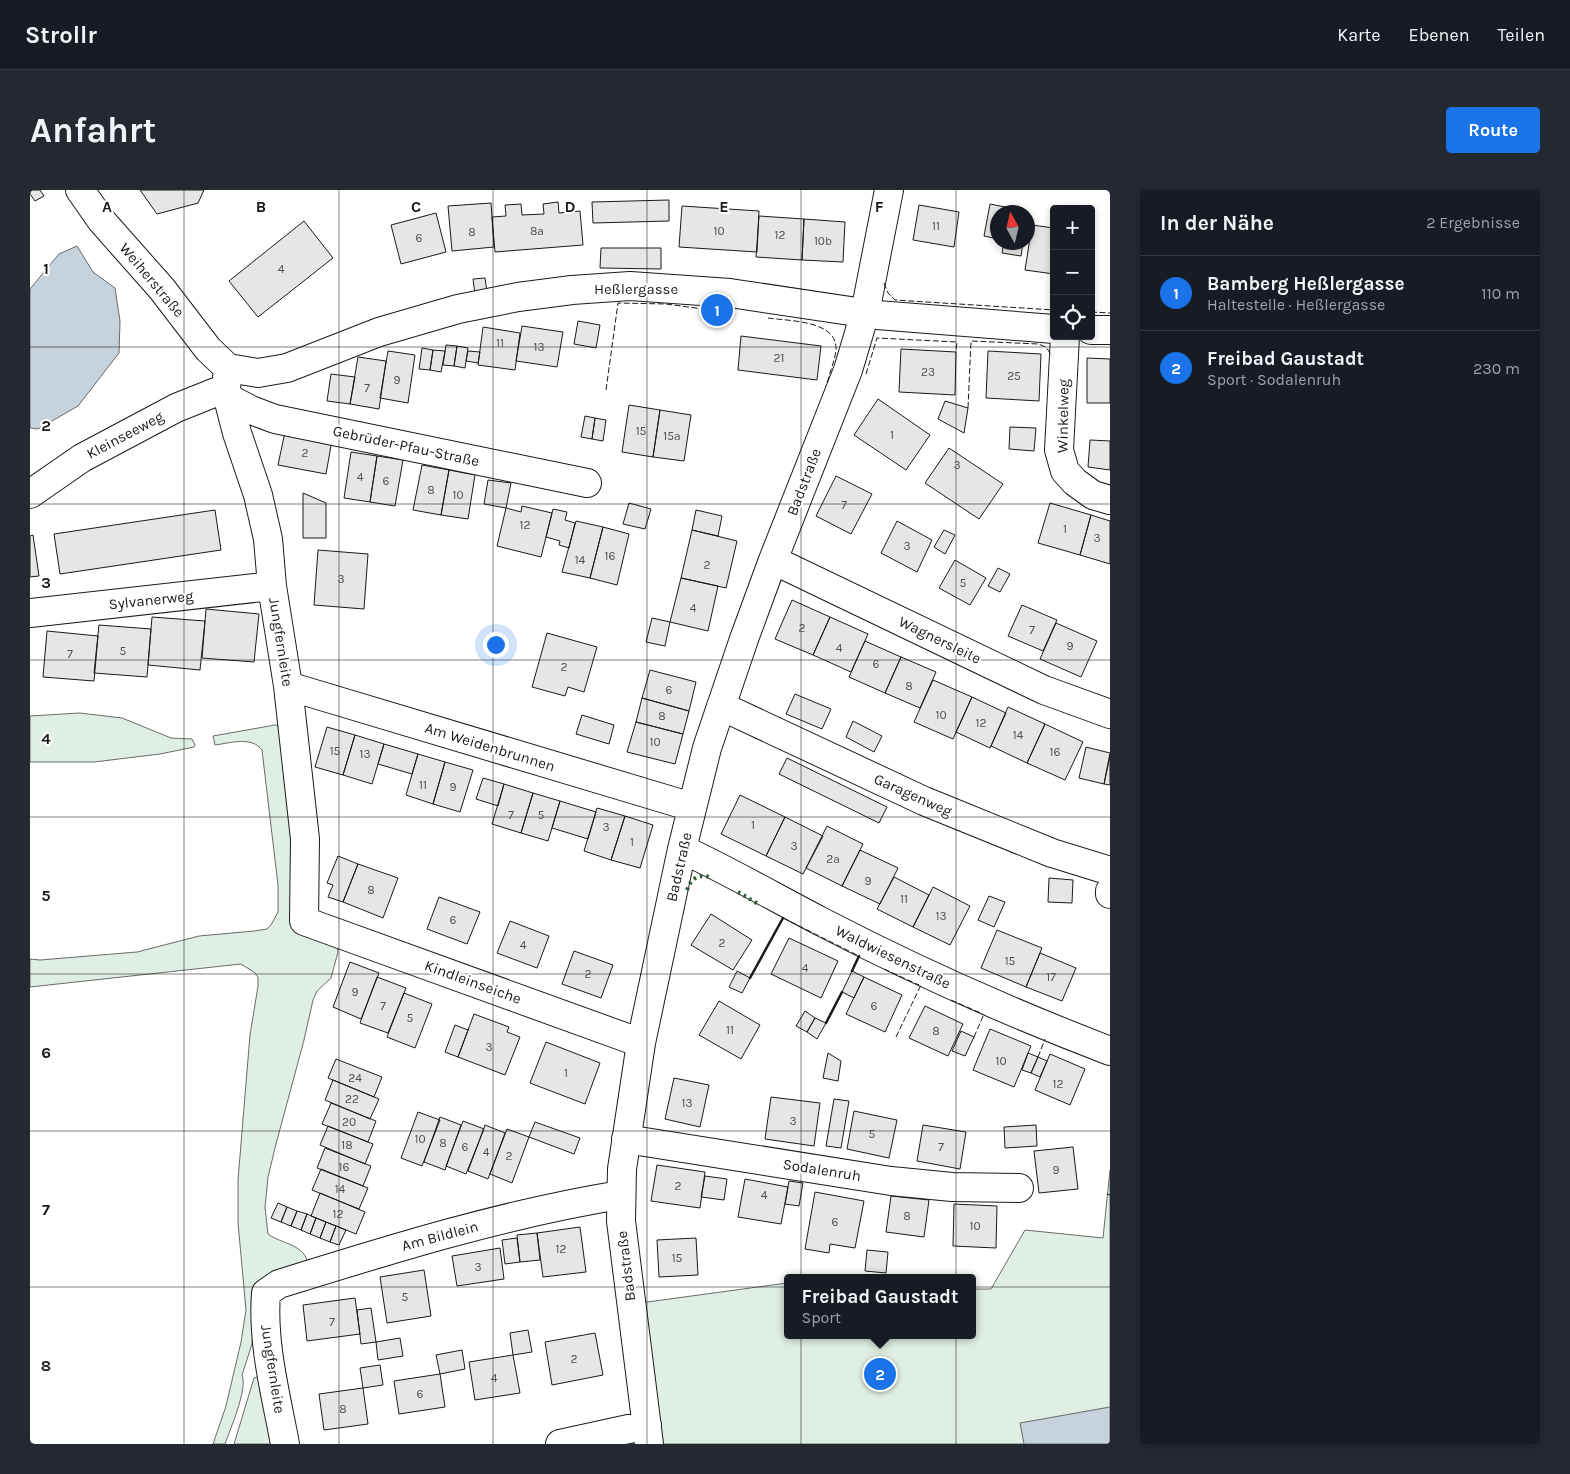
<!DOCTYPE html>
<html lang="de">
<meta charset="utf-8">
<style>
:root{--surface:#171b24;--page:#242831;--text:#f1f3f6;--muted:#9ea1a6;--line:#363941;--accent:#1a73e8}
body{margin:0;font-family:Karla,sans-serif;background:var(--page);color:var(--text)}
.controls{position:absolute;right:15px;top:15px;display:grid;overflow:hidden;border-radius:5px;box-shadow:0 2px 8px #0003}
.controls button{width:45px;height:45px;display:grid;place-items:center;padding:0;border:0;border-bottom:1px solid var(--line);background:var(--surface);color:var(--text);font:25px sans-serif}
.compass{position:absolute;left:960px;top:15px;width:45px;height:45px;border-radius:50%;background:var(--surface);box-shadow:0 2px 8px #0003;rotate:352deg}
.you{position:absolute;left:465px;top:454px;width:18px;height:18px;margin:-12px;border:4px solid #fff;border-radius:50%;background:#1a73e8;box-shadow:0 0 0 8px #1a73e833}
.badge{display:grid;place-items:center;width:32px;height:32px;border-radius:50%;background:var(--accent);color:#fff;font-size:16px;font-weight:700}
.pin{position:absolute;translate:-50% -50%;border:2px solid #fff;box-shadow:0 1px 5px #0006}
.popup{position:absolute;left:754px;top:1084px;width:192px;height:65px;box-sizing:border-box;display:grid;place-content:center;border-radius:5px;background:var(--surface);filter:drop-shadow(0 1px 4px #0005);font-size:16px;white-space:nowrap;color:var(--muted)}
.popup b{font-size:19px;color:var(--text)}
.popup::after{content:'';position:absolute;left:50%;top:100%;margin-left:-10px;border:10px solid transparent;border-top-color:var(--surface)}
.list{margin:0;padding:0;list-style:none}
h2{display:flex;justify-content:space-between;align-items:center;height:65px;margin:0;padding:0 20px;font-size:21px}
h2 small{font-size:16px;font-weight:400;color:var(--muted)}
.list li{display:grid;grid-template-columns:32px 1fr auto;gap:15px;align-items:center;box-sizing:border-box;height:75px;padding:0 20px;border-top:1px solid var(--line)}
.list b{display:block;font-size:19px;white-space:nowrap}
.list p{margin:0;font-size:16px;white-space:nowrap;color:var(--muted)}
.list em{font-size:16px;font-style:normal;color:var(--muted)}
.icon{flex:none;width:28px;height:28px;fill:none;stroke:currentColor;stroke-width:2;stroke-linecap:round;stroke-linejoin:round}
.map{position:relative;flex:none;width:1080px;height:1254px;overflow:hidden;border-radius:5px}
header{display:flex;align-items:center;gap:30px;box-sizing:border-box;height:70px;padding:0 25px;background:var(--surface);border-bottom:1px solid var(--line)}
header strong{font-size:24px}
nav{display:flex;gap:28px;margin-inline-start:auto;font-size:18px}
.intro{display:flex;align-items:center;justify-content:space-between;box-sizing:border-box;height:120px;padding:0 30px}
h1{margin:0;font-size:35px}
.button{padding:12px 22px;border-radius:5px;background:var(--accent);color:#fff;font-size:18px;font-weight:700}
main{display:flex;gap:30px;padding:0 30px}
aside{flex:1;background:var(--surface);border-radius:5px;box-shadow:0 2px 8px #0003}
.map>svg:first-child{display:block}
</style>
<header>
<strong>Strollr</strong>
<nav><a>Karte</a><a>Ebenen</a><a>Teilen</a></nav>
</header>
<div class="intro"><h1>Anfahrt</h1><a class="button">Route</a></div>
<main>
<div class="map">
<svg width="1080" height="1254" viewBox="0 0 1080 1254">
<rect width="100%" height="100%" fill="#fff"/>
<path fill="#e0efe3" stroke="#6a6a6a" d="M50 523 92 528 141 548 162 549 165 555 164 557 130 564 64 572H0V526Z
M245 535 254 536 284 748C291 753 299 753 307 757L308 762 301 788 287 801 283 810 274 850 246 954 238 987 235 1017 238 1044C251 1054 276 1054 278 1075L224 1127 222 1154 212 1185C218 1199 200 1239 195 1254H183L196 1216 211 1152 216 1120 208 1033V990L220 845 228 796V787L224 782 211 774 0 797V769L10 770 107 762 169 746 224 741 237 739 241 735 248 722V695L232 560C222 546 200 553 185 555L183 546Z
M1080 980V1254H628L610 1113 757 1093 758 1145H942L943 1099H961L995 1040 1073 1048Z
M230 1186 249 1254H204L224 1188Z"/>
<path fill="#c6d2dc" stroke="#6a6a6a" d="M47 56 63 82 85 98 90 131 89 163 48 216 8 239 0 238V99L29 64Z
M1080 1217V1254H994L990 1233Z"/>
<path fill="#e6e6e6" stroke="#1a1a1a" d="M0 0H10L14 6 5 11 0 4Z
M110 0H174L168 13 127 24Z
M639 10V31L563 33 562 12Z
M528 12 529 23 550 21 553 55 465 62 462 27 476 26 475 15 491 14 492 25 514 24 513 14Z
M461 13 464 57 422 61 418 16Z
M960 14 980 18 979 22H968V49L954 46Z
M889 15 929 22 924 57 883 50Z
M652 16 729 21 727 62 649 57Z
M406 23 416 62 371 74 361 35Z
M729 26 774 29 772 70 726 67Z
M774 29 815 32 813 72 772 70Z
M274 31 303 68 228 127 199 91Z
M1002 35 1024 38V84L995 80Z
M974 52H993L991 66 972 63Z
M571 58H631V79L570 78Z
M455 88 457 102 445 104 443 89Z
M548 131 570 135 566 158 544 154Z
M492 136 533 142 527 177 486 171Z
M453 137 490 143 485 180 448 175Z
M711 146 791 156 787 190 708 180Z
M416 155 427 156 424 176 413 175Z
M427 156 438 158 435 178 424 176Z
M392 158 403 160 400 180 389 179Z
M871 159 926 162 925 205 869 202Z
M403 160 415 161 411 182 400 180Z
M358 161 385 165 378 213 350 208Z
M438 161 450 162 448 173 436 171Z
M958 161 1011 164 1009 211 956 208Z
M328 167 356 171 349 219 320 214Z
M1057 168 1080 169V213H1057Z
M301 184 325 187 320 214 297 211Z
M848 209 900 245 876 280 824 245Z
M915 211 938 218 934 243 908 229Z
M599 215 630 220 623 267 592 262Z
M630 220 661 225 654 271 623 267Z
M555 226 565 228 562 249 551 247Z
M565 228 576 230 573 251 562 249Z
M980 237 1006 238 1004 261 979 259Z
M255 242 302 250 296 284 248 275Z
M1060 250 1080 251V280L1058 277Z
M919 258 973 294 949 329 895 293Z
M321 262 347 266 340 312 314 308Z
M347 266 373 270 365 316 340 312Z
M392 275 419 280 411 325 383 320Z
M419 280 445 285 438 329 411 325Z
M806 286 842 304 821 344 786 326Z
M458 290 481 293 476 318 454 314Z
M273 303 296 313V348H273Z
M599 313 621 319 615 339 593 334Z
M1020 313 1061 325 1050 365 1008 353Z
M492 316 522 323 511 367 467 356 476 318 491 322Z
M523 319 537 322 535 330 545 333 539 358 529 355 530 351 516 347Z
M185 320 191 360 30 384 24 344Z
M666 320 692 326 688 346 662 340Z
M1061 325 1080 331V374L1050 365Z
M546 331 573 337 560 388 532 382Z
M867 331 902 350 887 382 851 363Z
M573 337 599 344 587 395 560 388Z
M662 340 707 351 696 398 651 388Z
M914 340 925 345 915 364 904 357Z
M3 345 9 386 0 387V346Z
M288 360 338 364 334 419 284 415Z
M925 370 956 388 940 415 909 398Z
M968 378 980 384 970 402 958 396Z
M651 388 688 396 678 441 640 432Z
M762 410 800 427 783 465 745 449Z
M992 415 1027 430 1013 461 978 446Z
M176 419 229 424 224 472 172 468Z
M122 427 175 431 170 480 118 475Z
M800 427 838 444 821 482 783 465Z
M622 428 640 432 635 456 616 452Z
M1026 433 1067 451 1051 487 1010 469Z
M69 435 121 439 117 487 64 483Z
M17 441 68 446 64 491 13 487Z
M517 443 567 457 554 502 538 497 535 506 502 497Z
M835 451 871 467 855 503 819 487Z
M871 467 906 482 890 518 855 503Z
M620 480 666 492 659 521 612 508Z
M903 490 942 507 923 549 884 532Z
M765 504 801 519 792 539 756 524Z
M942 507 976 523 960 558 926 542Z
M612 508 659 521 653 544 606 532Z
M978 517 1015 534 997 573 961 556Z
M552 525 584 535 579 554 546 544Z
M823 531 852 546 844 562 816 547Z
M606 532 653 544 645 574 597 562Z
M1015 534 1053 552 1035 590 997 573Z
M297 537 325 545 313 585 285 577Z
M325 545 354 554 342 594 313 585Z
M354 554 388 564 382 584 348 574Z
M1056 557 1080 563 1074 594 1049 588Z
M388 564 415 572 403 614 376 605Z
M1080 566V595L1074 594Z
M757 568 857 617 849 633 749 584Z
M415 572 443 580 430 622 403 614Z
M453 588 474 594 468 616 446 609Z
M474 594 503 603 491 643 462 634Z
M503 603 530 611 518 651 491 643Z
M710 605 755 627 736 666 691 644Z
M530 611 566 622 558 649 522 638Z
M567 618 595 626 581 670 554 661Z
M595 626 623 635 610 678 581 670Z
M755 627 793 646 773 684 736 666Z
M797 636 833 654 812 696 776 678Z
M830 660 868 678 850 714 812 696Z
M308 666 328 674 313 712 298 707 303 695 297 693Z
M328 674 368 688 353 728 313 712Z
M864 687 899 705 883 737 847 719Z
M1019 688 1043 690 1042 713 1018 712Z
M903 697 940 716 920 755 883 737Z
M959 706 975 712 964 737 948 730Z
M409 707 450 722 437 754 397 739Z
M681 724 722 750 703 780 661 755Z
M480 731 519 746 507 778 467 763Z
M967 740 1012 758 996 797 951 778Z
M759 748 808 771 791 808 741 784Z
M544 761 583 775 571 808 532 794Z
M1010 763 1046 778 1032 811 996 797Z
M320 772 349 783 331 829 303 817Z
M707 781 720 788 712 803 699 797Z
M822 781 834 787 824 808 812 802Z
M347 787 376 798 358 843 330 833Z
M834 787 872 805 855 842 816 824Z
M374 803 402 814 385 858 357 847Z
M689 811 730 835 711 869 669 845Z
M895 816 933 834 918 866 879 848Z
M775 821 785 828 777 842 766 836Z
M444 824 479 837 477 842 490 847 475 885 428 867Z
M785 828 796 833 787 849 777 842Z
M425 835 438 840 428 867 415 862Z
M960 839 1001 856 984 897 943 880Z
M931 841 944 847 935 866 922 861Z
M516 852 570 873 555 914 500 893Z
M798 863 811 871 808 891 793 888Z
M998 863 1008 867 1001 883 992 880Z
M1020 864 1055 879 1040 915 1005 900Z
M1008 867 1017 871 1010 887 1001 883Z
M306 869 352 887 344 907 298 888Z
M644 888 679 895 670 937 635 929Z
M303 890 349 909 340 929 295 910Z
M741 907 790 913 784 956 735 949Z
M804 909 819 911 811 958 796 956Z
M301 913 346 931 338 952 292 934Z
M824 921 867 930 859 968 817 959Z
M388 922 410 930 392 976 371 968Z
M410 927 431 935 415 980 394 972Z
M433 931 454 939 436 984 416 976Z
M505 932 550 948 544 964 499 947Z
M455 935 475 943 458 989 438 981Z
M893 935 936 942 930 979 887 971Z
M1006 935 1007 956 975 958 974 937Z
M298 936 343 954 335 974 290 955Z
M477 939 499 947 482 993 460 984Z
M1043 957 1048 999 1009 1003 1004 961Z
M295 958 341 976 333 996 287 978Z
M627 975 675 982 670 1018 621 1011Z
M291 979 338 998 329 1019 282 1000Z
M675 986 697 989 694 1010 671 1007Z
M715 989 758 997 751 1034 708 1027Z
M759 991 773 993 769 1016 755 1014Z
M785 1002 834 1011 825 1058 800 1054 799 1063 775 1059Z
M290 1003 335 1022 326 1044 281 1026Z
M861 1006 899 1010 894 1047 856 1042Z
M248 1013 257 1017 251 1032 241 1028Z
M924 1014 967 1016 966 1058 923 1056Z
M257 1017 267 1021 261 1036 251 1032Z
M267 1021 277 1024 271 1040 261 1036Z
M277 1024 286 1028 280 1044 271 1040Z
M286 1028 296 1032 290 1048 280 1044Z
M296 1032 306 1036 300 1052 290 1048Z
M306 1036 316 1040 309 1055 300 1052Z
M550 1037 556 1082 513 1087 507 1043Z
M507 1043 510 1070 490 1072 487 1045Z
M487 1048 490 1072 475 1074 472 1050Z
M666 1048 668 1085 629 1087 627 1050Z
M470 1058 474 1089 427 1096 422 1066Z
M837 1060 858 1062 856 1083 835 1081Z
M394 1080 401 1126 357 1133 350 1087Z
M325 1108 330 1144 277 1151 273 1115Z
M341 1118 346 1152 331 1154 327 1120Z
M498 1140 502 1162 483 1165 480 1143Z
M565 1143 573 1185 522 1195 515 1152Z
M370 1148 373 1166 348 1170 346 1152Z
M432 1160 435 1179 410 1184 406 1165Z
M483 1165 490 1203 445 1210 439 1172Z
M350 1175 353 1195 333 1198 330 1178Z
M410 1184 415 1217 369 1224 364 1191Z
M333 1198 338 1234 294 1240 289 1204Z"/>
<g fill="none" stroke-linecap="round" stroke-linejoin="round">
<g stroke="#1a1a1a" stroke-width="30">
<path id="minor" d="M50 0 71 30 132 99 178 159 198 178
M1061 140H1080
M1035 146 1029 260 1035 281 1045 292 1063 305 1080 310
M198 178 196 198 198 208 207 243 228 305 238 349 242 396 258 496 275 649 274 731 611 853
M198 178 228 183 257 178 349 142 428 119 488 107 542 100 600 96 700 103 847 125 1024 139
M198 208 221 220 245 229 557 293
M0 304 52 268 146 218 196 198
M743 370 1014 500 1080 524
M0 423 242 396
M258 496 662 617
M691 516 894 611 1022 663 1080 681
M652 659C699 681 744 707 790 731 884 780 981 823 1080 861
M1080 701V704
M596 949 861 991 922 997 989 998
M255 1254C246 1205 232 1154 236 1103L249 1094C361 1059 474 1024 590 1005
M530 1254 617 1235
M619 1254 591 1031 592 979 611 853 652 659 677 558 714 449 743 370 818 180 835 123 859 0"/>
</g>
<use href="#minor" stroke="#fff" stroke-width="28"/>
<path stroke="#2b5a34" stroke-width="4" stroke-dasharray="2.5 4" stroke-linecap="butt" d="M657 700C661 688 670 683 682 688
M708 702 730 715"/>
<path stroke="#1a1a1a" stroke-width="1" stroke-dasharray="6 2.5" stroke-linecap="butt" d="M854 93 858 103 865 110 1024 120
M1061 122 1080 123
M738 128C758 131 808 130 806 160 805 171 799 183 797 194
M836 184 847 148 927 152 926 162
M576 200 588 113 636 114 695 122
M938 218 941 151 1008 154 1016 157 1022 166
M753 728 829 766
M854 779 889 795
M921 810 953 824
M866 847 891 795
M944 847 954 824
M1008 867 1015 849
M1077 1004 1080 1005"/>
<path stroke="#1a1a1a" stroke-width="2.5" d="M822 781 829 766
M720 788 753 728
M796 833 812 802"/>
</g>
<path fill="none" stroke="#1a1a1a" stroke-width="1" stroke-opacity="0.55" d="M154 0V1254M309 0V1254M463 0V1254M617 0V1254M771 0V1254M926 0V1254M0 157H1080M0 314H1080M0 470H1080M0 627H1080M0 784H1080M0 941H1080M0 1097H1080"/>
<g text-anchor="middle" stroke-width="4" stroke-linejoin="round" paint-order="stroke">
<g font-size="12" fill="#4d4d4d">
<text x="906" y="40">11</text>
<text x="507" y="45">8a</text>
<text x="689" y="45">10</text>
<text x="442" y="46">8</text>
<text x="750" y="49">12</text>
<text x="389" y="52">6</text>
<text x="793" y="55">10b</text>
<text x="251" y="83">4</text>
<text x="470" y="157">11</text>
<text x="509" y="161">13</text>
<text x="749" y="172">21</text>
<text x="898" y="186">23</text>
<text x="984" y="190">25</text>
<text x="367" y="194">9</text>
<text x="337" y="202">7</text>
<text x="611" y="245">15</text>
<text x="862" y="249">1</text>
<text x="642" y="250">15a</text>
<text x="275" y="267">2</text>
<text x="927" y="279">3</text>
<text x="330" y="291">4</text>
<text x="356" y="295">6</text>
<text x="401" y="304">8</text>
<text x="428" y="309">10</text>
<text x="814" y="319">7</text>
<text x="495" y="339">12</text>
<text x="1035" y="343">1</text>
<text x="1067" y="352">3</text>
<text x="877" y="360">3</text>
<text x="580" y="370">16</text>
<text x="550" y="374">14</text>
<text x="677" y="379">2</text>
<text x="311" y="393">3</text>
<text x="933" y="397">5</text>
<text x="663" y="422">4</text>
<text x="772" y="442">2</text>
<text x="1002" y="444">7</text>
<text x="1040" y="460">9</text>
<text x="809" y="462">4</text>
<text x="93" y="465">5</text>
<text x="40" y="468">7</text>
<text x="846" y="478">6</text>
<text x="534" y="481">2</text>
<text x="879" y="500">8</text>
<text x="639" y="504">6</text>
<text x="911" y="529">10</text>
<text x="632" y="530">8</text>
<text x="951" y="537">12</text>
<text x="988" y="549">14</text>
<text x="625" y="556">10</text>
<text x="305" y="565">15</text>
<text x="1025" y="566">16</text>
<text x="335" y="568">13</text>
<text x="393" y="599">11</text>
<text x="423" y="601">9</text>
<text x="481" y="629">7</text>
<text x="511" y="629">5</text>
<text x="723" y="639">1</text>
<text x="576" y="641">3</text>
<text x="602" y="656">1</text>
<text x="764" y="660">3</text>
<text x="803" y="673">2a</text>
<text x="838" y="695">9</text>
<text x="341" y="704">8</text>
<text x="874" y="713">11</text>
<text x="911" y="730">13</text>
<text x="423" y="734">6</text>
<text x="692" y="757">2</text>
<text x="493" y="759">4</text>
<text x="980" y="775">15</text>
<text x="775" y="782">4</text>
<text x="558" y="788">2</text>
<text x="1021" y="791">17</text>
<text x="325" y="806">9</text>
<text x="353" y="820">7</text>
<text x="844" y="820">6</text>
<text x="380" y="832">5</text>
<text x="700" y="844">11</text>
<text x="906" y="845">8</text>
<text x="459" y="861">3</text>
<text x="971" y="875">10</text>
<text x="536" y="887">1</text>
<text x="325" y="892">24</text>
<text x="1028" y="898">12</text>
<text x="322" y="913">22</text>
<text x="657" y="917">13</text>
<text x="763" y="935">3</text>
<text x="319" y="936">20</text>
<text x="842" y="948">5</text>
<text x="390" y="953">10</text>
<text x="413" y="957">8</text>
<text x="317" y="959">18</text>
<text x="435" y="961">6</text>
<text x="911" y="961">7</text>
<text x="456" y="966">4</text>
<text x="479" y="970">2</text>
<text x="314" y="981">16</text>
<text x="1026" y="984">9</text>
<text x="648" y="1000">2</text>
<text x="310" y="1003">14</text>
<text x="734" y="1009">4</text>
<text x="308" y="1028">12</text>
<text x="877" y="1030">8</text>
<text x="805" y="1036">6</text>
<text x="945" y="1040">10</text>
<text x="531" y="1063">12</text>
<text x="647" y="1072">15</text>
<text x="448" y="1081">3</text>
<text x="375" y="1111">5</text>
<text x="302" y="1136">7</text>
<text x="544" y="1173">2</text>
<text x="464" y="1192">4</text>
<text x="390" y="1208">6</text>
<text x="313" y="1223">8</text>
</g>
<g font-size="15" fill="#1a1a1a" stroke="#fff">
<text transform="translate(122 90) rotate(50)" y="5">Weiherstraße</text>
<text x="606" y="104">Heßlergasse</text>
<text transform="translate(1033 226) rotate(-89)" y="5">Winkelweg</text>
<text transform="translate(95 245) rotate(-28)" y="5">Kleinseeweg</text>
<text transform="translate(376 256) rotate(12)" y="5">Gebrüder-Pfau-Straße</text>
<text transform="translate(774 292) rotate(-69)" y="5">Badstraße</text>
<text transform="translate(121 410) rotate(-6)" y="5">Sylvanerweg</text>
<text transform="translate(910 450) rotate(26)" y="5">Wagnersleite</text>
<text transform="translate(251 452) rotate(81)" y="5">Jungfernleite</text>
<text transform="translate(460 557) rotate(17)" y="5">Am Weidenbrunnen</text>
<text transform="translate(883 605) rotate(24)" y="5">Garagenweg</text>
<text transform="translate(649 677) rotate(-77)" y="5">Badstraße</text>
<text transform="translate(863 767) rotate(26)" y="5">Waldwiesenstraße</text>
<text transform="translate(443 792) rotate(20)" y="5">Kindleinseiche</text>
<text transform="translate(792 980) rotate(9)" y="5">Sodalenruh</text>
<text transform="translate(410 1046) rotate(-15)" y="5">Am Bildlein</text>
<text transform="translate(596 1076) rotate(-97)" y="5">Badstraße</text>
<text transform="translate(243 1179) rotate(81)" y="5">Jungfernleite</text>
</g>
</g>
<g font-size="16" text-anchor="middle" font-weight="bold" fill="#1a1a1a" stroke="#fff" stroke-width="4" stroke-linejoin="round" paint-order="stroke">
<text x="77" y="22">A</text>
<text x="231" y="22">B</text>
<text x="386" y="22">C</text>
<text x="540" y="22">D</text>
<text x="694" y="22">E</text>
<text x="849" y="22">F</text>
<text x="16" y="84">1</text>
<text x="16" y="241">2</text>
<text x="16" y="398">3</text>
<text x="16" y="554">4</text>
<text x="16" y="711">5</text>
<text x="16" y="868">6</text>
<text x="16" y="1025">7</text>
<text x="16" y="1181">8</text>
</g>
</svg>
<div class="controls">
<button>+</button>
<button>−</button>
<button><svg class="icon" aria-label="locate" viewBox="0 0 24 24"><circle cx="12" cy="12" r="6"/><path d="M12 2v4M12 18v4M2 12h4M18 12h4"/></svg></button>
</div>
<svg class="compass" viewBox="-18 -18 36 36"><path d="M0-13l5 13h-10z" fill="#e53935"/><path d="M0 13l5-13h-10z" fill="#9ea1a6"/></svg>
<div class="you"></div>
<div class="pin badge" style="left:687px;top:120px">1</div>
<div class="pin badge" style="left:850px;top:1184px">2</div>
<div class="popup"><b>Freibad Gaustadt</b>Sport</div>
</div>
<aside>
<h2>In der Nähe<small>2 Ergebnisse</small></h2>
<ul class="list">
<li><span class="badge">1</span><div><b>Bamberg Heßlergasse</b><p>Haltestelle · Heßlergasse</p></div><em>110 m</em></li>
<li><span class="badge">2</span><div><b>Freibad Gaustadt</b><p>Sport · Sodalenruh</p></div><em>230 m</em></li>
</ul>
</aside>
</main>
